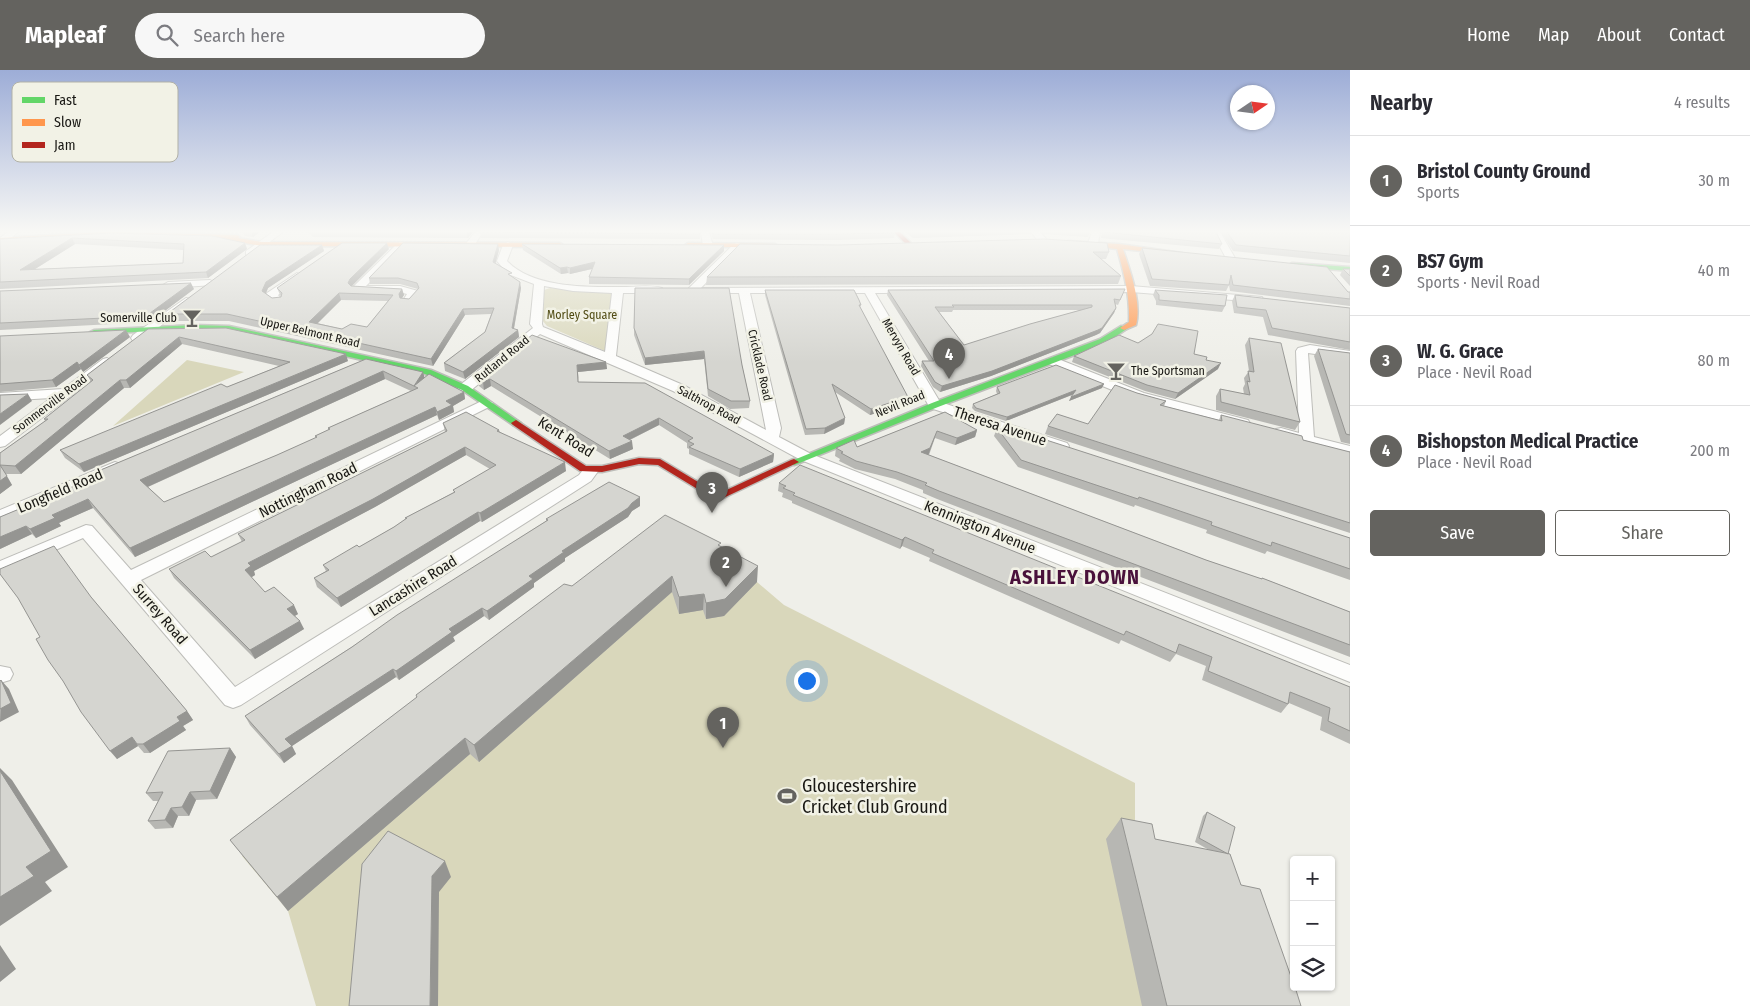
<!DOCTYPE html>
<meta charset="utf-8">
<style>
:root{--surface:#fff;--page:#f7f7f7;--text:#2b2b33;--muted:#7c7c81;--line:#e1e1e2;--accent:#64635f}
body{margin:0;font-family:"Fira Sans Condensed",sans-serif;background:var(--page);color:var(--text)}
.controls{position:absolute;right:15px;bottom:15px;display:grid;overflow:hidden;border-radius:5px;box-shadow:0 1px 4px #0004}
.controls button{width:45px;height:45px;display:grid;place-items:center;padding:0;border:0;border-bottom:1px solid var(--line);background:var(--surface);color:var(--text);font:25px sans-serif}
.compass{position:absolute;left:1230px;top:15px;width:45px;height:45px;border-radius:50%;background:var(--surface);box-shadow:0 1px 4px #0004;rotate:77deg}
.you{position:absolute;left:806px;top:610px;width:18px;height:18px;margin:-12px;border:4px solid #fff;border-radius:50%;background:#1a73e8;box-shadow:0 0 0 8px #1a73e833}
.badge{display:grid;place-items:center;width:32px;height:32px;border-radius:50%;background:var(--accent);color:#fff;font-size:16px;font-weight:700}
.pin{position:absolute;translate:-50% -41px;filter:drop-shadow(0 1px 2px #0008)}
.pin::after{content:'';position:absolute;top:26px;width:18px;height:15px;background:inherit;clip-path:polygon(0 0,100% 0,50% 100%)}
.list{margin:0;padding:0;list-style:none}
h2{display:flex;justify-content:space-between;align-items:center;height:65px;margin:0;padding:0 20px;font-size:21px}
h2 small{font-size:16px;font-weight:400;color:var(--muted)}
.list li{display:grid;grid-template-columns:32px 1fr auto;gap:15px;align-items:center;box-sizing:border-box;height:90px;padding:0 20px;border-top:1px solid var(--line)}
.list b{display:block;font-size:19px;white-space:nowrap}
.list p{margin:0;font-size:16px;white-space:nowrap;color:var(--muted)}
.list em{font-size:16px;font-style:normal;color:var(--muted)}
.actions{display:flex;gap:10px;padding:15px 20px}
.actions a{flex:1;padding:11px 0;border:1px solid var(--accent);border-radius:5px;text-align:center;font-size:18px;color:var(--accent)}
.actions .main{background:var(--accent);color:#fff}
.icon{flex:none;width:28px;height:28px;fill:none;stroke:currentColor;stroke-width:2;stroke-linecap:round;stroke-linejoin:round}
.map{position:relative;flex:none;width:1350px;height:936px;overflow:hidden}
header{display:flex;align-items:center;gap:30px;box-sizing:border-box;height:70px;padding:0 25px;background:var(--accent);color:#fff}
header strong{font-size:24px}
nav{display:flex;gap:28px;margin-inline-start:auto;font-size:18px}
.search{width:350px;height:45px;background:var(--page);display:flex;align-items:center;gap:12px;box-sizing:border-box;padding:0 18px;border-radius:28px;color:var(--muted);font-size:19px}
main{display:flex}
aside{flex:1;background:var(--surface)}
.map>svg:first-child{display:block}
</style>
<header>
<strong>Mapleaf</strong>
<div class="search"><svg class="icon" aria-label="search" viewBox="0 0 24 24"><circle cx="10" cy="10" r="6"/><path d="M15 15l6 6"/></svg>Search here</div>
<nav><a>Home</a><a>Map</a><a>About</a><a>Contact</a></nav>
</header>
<main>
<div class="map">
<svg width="1350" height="936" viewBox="0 0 1350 936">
<rect width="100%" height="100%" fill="#efefe9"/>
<path fill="#d9d7bb" d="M550 218 612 222 605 281 547 256 542 250 544 220Z
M187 290 244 302 113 356Z
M757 512 784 535 1135 713V775L1173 936H316L288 841 242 786 568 528Z"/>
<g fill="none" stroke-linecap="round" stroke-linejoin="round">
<g stroke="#bdbdb9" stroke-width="2">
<path id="street" d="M8 162H18L6 172H0V168Z
M273 162H283L252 185H246V181Z
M475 162H483L473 177H467L465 175Z
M701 162H709L713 176 711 178 708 179 703 176Z
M1031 162H1040L1047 170 1045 172H1039Z
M1092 162H1100L1098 173 1093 176 1088 173Z
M1212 162H1220L1235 188 1233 190H1227Z
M401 172 404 173V177L366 216H400L418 221 419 223 411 234H403L402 232 407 224 399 222 353 221 352 219 353 217 398 173Z
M508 172 513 175 507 191C533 219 590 217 626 217 638 217 651 215 662 218L663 220 658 223H623L616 286 683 315 766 360 739 223H707L702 220 703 218 1131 216 1262 227 1263 229 1262 231 1258 232 1131 222 875 223 940 332 1067 373 1069 376 1067 379 1062 380 930 338 865 223H750L781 358 779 367 811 384 1350 595V612L801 390 673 321 540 264 470 321H460L458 318 460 315 533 258 530 254 534 214 508 204 497 191 503 175ZM544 216 573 221 612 223 605 282 543 257 542 254Z
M737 173 740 174V178L697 222H689L688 220 689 218 734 174Z
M297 203 302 206 301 208 278 225 283 231 282 233H274L266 225 267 223Z
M210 210 215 213 214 215 168 218 163 215 168 212Z
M186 228 190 229 191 231 190 233 141 271H133L131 268 133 265Z
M1310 275 1350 281V289L1308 283 1314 367 1350 376V386L1276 365 1274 362 1276 359 1281 358 1299 363 1296 281 1298 278Z
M1053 287 1144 323 1248 350 1250 353 1248 356 1243 357 1134 329 1049 294 1047 291Z
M107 288 113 292 111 295 5 376 0 377V366L51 328 0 331V323L63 319 103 289Z
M486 329 493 333 491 336 141 510 235 617 579 405C585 398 587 394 597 397L599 400 591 411 241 635 233 638 225 635 83 468 0 504V491L86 455 92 456 131 500Z
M115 392 120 394 123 397 120 400 0 451V440Z
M0 596 10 598 13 604 10 610 0 613Z"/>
</g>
<g stroke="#bdbdb9" stroke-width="3">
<path id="fast" d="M1292 193 1350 197V201L1290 196 1289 195Z
M194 255 229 256 431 300 468 316 521 353 519 355H513L462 320 425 304 229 260 194 259 94 264 90 262 94 260Z
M1121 256 1128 258 1106 273 938 337 797 394 794 395 789 392 932 333 1100 269Z"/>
</g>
<g stroke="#bdbdb9" stroke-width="3">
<path id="slow" d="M104 162 237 165 240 167 238 168 262 172 560 173 563 175 560 177 262 176 217 168 115 165 0 172V168Z
M1068 171 1119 174 1182 183 1179 185 1123 179C1130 201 1142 232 1136 255L1124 260 1120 258 1129 252C1130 226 1124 203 1117 179L1070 174 1068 173Z
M688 173 775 174 778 176 775 178 686 176 685 175Z"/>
</g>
<g stroke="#bdbdb9" stroke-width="3">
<path id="jam" d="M894 162H900L911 173V175H907Z
M516 350 586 396H602L639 388 660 389 718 424 791 390 794 389 799 392 717 431 658 395 639 394 602 402 580 401 513 355 511 353Z"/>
</g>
<use href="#street" fill="#fdfdfc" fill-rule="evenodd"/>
<use href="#fast" fill="#63d668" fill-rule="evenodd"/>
<use href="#slow" fill="#ff974d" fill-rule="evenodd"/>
<use href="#jam" fill="#b3261e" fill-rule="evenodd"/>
</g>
<path fill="#b7b7b3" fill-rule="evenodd" d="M240 162H260L253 167 245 166 242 162Z
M308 162H473L468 168 313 167Z
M480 162 700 164V169L481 168Z
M710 162H894L895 163 894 168 837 170 713 169Z
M906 162H1031V164L913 168Z
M1042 162H1090L1088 167 1044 164Z
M1102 162H1216L1222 174 1219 179 1101 168Z
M1221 162H1350V193L1233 181Z
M112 163 245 173 247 179 208 208 0 219V169ZM75 174 183 180V193L35 199Z
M522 174 724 175V181L689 215 589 214V207L592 199 570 204 568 203 561 204 523 180Z
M322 175 324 181 268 218 266 224 272 228 281 227 277 218 389 179 351 216 402 219 404 225 402 228 409 229 418 219 400 214H370L369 208 499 180 495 194 512 207 521 218 514 259 518 260 519 267 465 309 445 301 444 293 485 262 491 244 465 245 433 296 229 251H170L167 244ZM341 230 388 231 367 257 342 259 317 253Z
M838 175 1109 182 1106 189H1101L1121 206 1118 214 706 215 707 207Z
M1142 178 1348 222 1350 229V236L1230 221 1229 215 1226 221 1150 216 1139 184Z
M1343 199H1350V216L1340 205Z
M194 219 150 252 0 260V221Z
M765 220 861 235 860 237 907 333 870 345 835 322 845 348 844 354 824 364 805 365 765 225Z
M888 220 1123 224 1118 235 1115 234 1116 238 1114 243 1100 263 1096 265 991 306 940 322 933 317 921 296 922 291H929L887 225ZM953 240H1080L964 275 939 242H952Z
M1155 220 1225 236 1222 242 1156 235V231L1153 225Z
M1235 225 1350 238V280L1268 265 1263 247 1234 243 1232 231Z
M634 258 742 295 750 331 749 338 730 339 708 326 704 289 645 295 634 265Z
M148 259 348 291 84 402 65 388 60 380 227 317 279 296 182 274 130 318H124L21 404H6L12 415 0 424V383L45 351 44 349 91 312 87 305Z
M0 266 130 267 83 302 81 299 56 317 0 322Z
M1249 268 1300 352 1295 360 1216 340V326L1220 319 1244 324 1243 318 1245 314 1244 308 1249 301 1245 275Z
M1138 273 1194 284 1206 290 1218 299 1175 329 1145 321 1072 292 1074 286Z
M1318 279 1350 283V374L1341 372 1314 286Z
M366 289 464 322 465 329 453 336 454 342 439 350 437 345 135 487 93 438 59 453 61 456 36 468 32 464 0 479V447L94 408 91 404ZM385 309 411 321 328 358V360L315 366 316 368 277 385 164 432 148 417Z
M606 292 607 299 578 302V312L774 384 773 392 739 407 689 384V379L687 378V373L659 355 630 370 633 379 610 389 491 316 484 320 479 316 477 309Z
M997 317 1102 318 1069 331 1072 325 1006 351 975 341 972 338 973 334 997 324 996 321Z
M1137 323 1166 331 1164 336 1219 350 1221 345 1303 370 1349 382 1350 381V463L1045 364 1048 356 1088 354Z
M945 342 977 360 975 367 955 375 935 368 929 385 1206 490 1261 509 1262 508 1350 542V587L937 429 923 423V420L895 409 855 399 839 391 840 389 835 386 836 378 857 377Z
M443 353 499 360 500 362 566 401 482 452 480 451 341 537 317 517 314 508 326 501 323 495 359 477 394 457 406 449 405 448 454 422 453 420 490 399 466 385 375 437 254 501 255 505 251 507 265 522 298 544 295 546 304 559 255 589 174 508 169 499 211 487 242 472 238 464 445 362Z
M997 358 1037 372 1350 468V510L1267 481 1265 484 1206 463 1207 460 1135 435 1134 437 1018 397 994 366Z
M779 413 1350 617V674L1320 660 1322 647 1289 633 1281 643 1202 610 1206 596 1176 584 1170 592 1121 570 1119 574 929 491 930 488 902 476 900 479 792 433V431L782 427 783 423 778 421Z
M640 436 632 441 628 447 565 488V491L534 513V517L489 550 484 546 453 567 455 571 399 610 396 607 292 676 296 684 284 693 250 655 245 646 546 451V449Z
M721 477 757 512 724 546 706 549 703 540 679 544 672 522 479 692 470 684 288 841 230 770 416 628V625L572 516Z
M91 527 187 641 193 650 183 656 186 660 150 683H144L138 676 117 689 40 567Z
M230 678 236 687 217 729 196 730 189 746H178L173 758 155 759 148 751 158 731H153L146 723Z
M1207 742 1227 784 1241 815 1301 936H1142L1106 769 1121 748 1155 769 1209 780 1195 772 1203 746Z"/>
<path fill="#959592" d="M251 162H260L253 167Z
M467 162H473L468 168Z
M72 168 75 174 24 206 20 200Z
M245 173 247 179 208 208 206 202Z
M387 173 389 179 352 216 350 220 348 213 350 209Z
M498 174 499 180 494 199 493 192Z
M322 175 324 181 268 218 264 227 262 221 266 212Z
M724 175V181L689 215V209Z
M595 192 596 198 570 204V198Z
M567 197 568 203 561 204 560 198Z
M520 212 521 218 513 263 518 260 519 267 465 309 463 302 512 258Z
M191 213 194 219 150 252 146 246Z
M402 219 404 225 400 231 399 224Z
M339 223 341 230 312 259 309 252Z
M1116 238 1114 243 1100 263 1096 265 991 306 940 322 942 316Z
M463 239 465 245 433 296 431 289Z
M126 260 130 267 83 302 79 295Z
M179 267 182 274 130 318 126 310Z
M704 281V289L645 295V288Z
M346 284 348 291 84 402 79 394Z
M77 292 81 299 56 317 52 310Z
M606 292 607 299 578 302 579 319 577 295Z
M1221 293 1218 299 1175 329 1178 323Z
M383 301 385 309 145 418 140 410Z
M423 302 425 309 414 316Z
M490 309 491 316 484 320 483 312Z
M120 310 124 318 21 404 15 396Z
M1104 314 1102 318 1069 331 1071 327Z
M1076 320 1074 324 1006 351 1007 347Z
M464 322 465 329 453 336 454 342 439 350 437 342 446 331Z
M28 324 32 331 0 355V344Z
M908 327 907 333 870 345 871 339Z
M435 337 437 345 135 487 130 478Z
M659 348V355L623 373V366Z
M845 348 844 354 824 364 825 358Z
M977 360 975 367 955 375 957 368Z
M937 361 928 386 921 382Z
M632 371 633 379 610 389 609 381Z
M465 377 466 385 375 437 254 501 255 505 249 509 245 500 248 493Z
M774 384 773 392 739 407 740 399Z
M565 392 566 401 482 452 480 443Z
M0 395 12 415 0 424Z
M640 427V436L632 441 628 447 565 488V491L534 513V517L489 550 487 541 529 506 562 481Z
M88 429 93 438 59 453 61 456 36 468 30 459 52 445Z
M478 442 480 451 341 537 337 528Z
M26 456 32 464 0 479V467Z
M905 467 902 476 900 479 902 470Z
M758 496 757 512 724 546 706 549V533Z
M672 506V522L479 692 474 675Z
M704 524 703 540 679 544V527Z
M294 535 298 544 291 548 287 539Z
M482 538 484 546 453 567 455 571 399 610 396 601 449 559Z
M300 551 304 559 255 589 250 580Z
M393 599 396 607 292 676 296 684 284 693 279 684 285 669Z
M1 610 9 619 19 642 0 652Z
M187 641 193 650 183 656 186 660 150 683 143 674 177 647Z
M132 667 138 676 117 689 110 681Z
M465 668 470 684 288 841 277 827Z
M230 678 236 687 217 729 210 721Z
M0 698 12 710 68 797 45 812 52 821 0 856V827L26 797 0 701Z
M190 722 196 730 189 746 182 737Z
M171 738 178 746 173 758 165 750Z
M445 791 451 807 439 822 438 936H430L432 806Z
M0 875 16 899 0 912Z"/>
<path fill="#d5d5d0" stroke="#959592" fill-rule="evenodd" d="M480 162H700V164Z
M712 162H894L895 163 838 164H713Z
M1103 162H1216L1222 174Z
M1227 162H1350V186L1236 175Z
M112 163 212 166 245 173 206 202 0 212V169ZM72 168 184 174 183 193 20 200Z
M1044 169 1107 173 1109 182H1093L1121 206 707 207 740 174 838 175Z
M342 173H387L350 209 348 213 351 216 402 219 399 224 400 228 409 229 419 218 417 213 398 208H369L403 173 498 174 493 192 512 203 508 204 520 212 512 258 518 260 463 302 444 293 485 262 494 238 463 239 431 289 227 244H167L260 175H322L266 212 262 221 272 228 281 227 282 223 277 218ZM339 223 393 225 367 257 351 254 342 259 309 252Z
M522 174 724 175 689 209 589 207 595 192 570 198 567 197 560 198Z
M1142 178 1327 197 1348 222H1350V229L1233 215 1231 205 1229 215 1152 209Z
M1343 199H1350V206Z
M191 213 146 246 0 253V221Z
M635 218H729L742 295 750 331H731L708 319 704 281 645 288 634 258Z
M1125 219 1120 230 1114 229 1116 238 1102 258 1098 260 992 301 942 316 935 312 922 291H934L888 220ZM952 235H1092V237L1030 254 964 275 935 237H954Z
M765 220H854L859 230 861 235H859L908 327 871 339 832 314 845 348 825 358 806 359Z
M1155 220 1227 225 1225 236 1159 230V225Z
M1235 225 1350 238V272L1272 258 1266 240 1237 237Z
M1158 254 1198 261 1194 284 1207 287 1206 290 1221 293 1178 323 1147 315 1074 286 1119 265 1138 273 1152 264Z
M226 258 346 284 79 394 60 380 221 314 227 317 290 292 179 267 126 310H120L15 396 0 395 7 406 0 411V383L48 349H44L93 310 87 305 148 259Z
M126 260 79 295 77 292 52 310 0 314V266Z
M532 265 606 292 577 295 578 312 645 313 774 384 740 399 689 377 694 374 688 371 693 368 659 348 623 366 632 371 609 381 490 309 483 312 477 309Z
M1249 268 1281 273 1300 352 1221 332 1220 319 1250 325 1247 311 1250 312 1248 301 1254 302Z
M1318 279 1350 283V365L1346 364Z
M366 289 423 302 414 316 429 304 464 322 446 331 452 335 437 342 435 337 130 478 88 429 52 445 55 448 30 459 26 456 0 467V447L96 407 91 404ZM383 301 418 318 328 358 330 359 315 366 317 367 277 385 164 432 140 410Z
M1056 295 1104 314 1071 327 1076 320 1007 347 976 338 973 334 1000 323 997 317Z
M1115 315 1137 323 1166 331 1160 335 1222 351 1221 345 1302 366 1303 370 1350 382V453L1048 356 1057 344 1088 354Z
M28 324 0 344V325Z
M466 342 499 360 497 361 565 392 480 443 478 442 337 528 314 508 329 500 323 495 357 475 359 477 394 457 407 448H405L455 422 453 420 496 395 465 377 373 429 248 493 251 496 245 500 265 522 274 517 294 535 287 539 300 551 250 580 169 499 205 481 211 487 245 470 238 464 447 361 443 353Z
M945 342 977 360 957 368 937 361 930 378 921 382 1206 490 1262 509V508L1350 542V575L939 421 925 415 927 413 897 402 856 391 841 383 843 382 836 378 854 370 857 377Z
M997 358 1037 372 1040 368 1350 468V499L1272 472 1271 476 1211 455 1212 452 1139 427 1138 429 1021 390Z
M800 395 1350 617V661L1328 651 1330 638 1290 622 1288 634 1208 601 1212 587 1179 574 1176 583 1126 561 1124 565 932 483 934 480 905 467 902 470 793 425 795 423 783 418 786 416 779 413Z
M609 412 640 427 632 433 628 438 562 481 564 482 529 506 533 509 487 541 482 538 449 559 452 562 396 601 393 599 285 669 292 676 279 684 245 646 352 577 397 545 548 450 546 449Z
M665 445 721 473 718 475 758 496 725 529 706 533 704 524 679 527 672 506 474 675 465 668 277 827 230 770 417 627 416 625 564 514 572 516Z
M54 476 91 527 187 641 177 647 180 651 143 674H137L132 667 110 681 81 642 63 611 48 590 36 569 40 567 18 528 0 504V499Z
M1 610 11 633 0 639V611Z
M230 678 210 721 190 722 182 737 171 738 165 750 148 751 163 722 146 723 168 681Z
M0 701 51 781 26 797 34 806 0 827Z
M1207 742 1235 757 1228 784 1199 768Z
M1121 748 1152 754 1155 769 1230 784 1241 815 1260 819 1294 915V917H1295L1301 936H1167Z
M388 761 445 791 432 806 430 936H349L362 794Z"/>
<linearGradient id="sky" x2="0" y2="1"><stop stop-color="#9dadd7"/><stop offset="0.55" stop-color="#f8f8f5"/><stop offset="1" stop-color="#f8f8f5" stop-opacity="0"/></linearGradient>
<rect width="1350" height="293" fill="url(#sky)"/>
<defs>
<g id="bar-bare" transform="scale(1.5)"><path d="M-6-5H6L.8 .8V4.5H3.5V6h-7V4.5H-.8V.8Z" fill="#64635f" stroke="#f2f2e6" stroke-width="2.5" paint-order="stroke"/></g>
<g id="stadium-bare" transform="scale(1.5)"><path d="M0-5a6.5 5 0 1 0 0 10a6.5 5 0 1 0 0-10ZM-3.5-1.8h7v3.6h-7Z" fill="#64635f" stroke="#f2f2e6" stroke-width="2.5" paint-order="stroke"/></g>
</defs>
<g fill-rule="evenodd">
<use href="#bar-bare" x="192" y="248"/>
<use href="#bar-bare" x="1116" y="301"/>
<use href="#stadium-bare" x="787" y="726"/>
</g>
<g text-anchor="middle" stroke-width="5" stroke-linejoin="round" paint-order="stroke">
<g font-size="12" fill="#524d15" stroke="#f2f2e6">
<text x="582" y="249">Morley Square</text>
</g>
<g font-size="12" fill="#191814" stroke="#f2f2e6" text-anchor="end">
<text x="177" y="252">Somerville Club</text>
<text x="1131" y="305" text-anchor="start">The Sportsman</text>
</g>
<g font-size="12" fill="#191814" stroke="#f2f2e6">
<text transform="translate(310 262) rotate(13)" y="4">Upper Belmont Road</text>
<text transform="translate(901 277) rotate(60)" y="4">Mervyn Road</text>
<text transform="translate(502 289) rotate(-39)" y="4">Rutland Road</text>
<text transform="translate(760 295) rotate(77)" y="4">Cricklade Road</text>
<text transform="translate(50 334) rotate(-37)" y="4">Sommerville Road</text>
<text transform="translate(900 334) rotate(-22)" y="4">Nevil Road</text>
<text transform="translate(709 335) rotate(28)" y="4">Salthrop Road</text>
</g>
<g font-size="15" fill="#191814" stroke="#f2f2e6">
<text transform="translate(1000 356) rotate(18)" y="5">Theresa Avenue</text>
<text transform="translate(566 367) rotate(32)" y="5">Kent Road</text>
<text transform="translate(308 420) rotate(-26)" y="5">Nottingham Road</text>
<text transform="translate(60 421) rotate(-23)" y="5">Longfield Road</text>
<text transform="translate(980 457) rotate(22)" y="5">Kennington Avenue</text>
<text transform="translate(413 516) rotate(-32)" y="5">Lancashire Road</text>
<text transform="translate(160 544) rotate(49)" y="5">Surrey Road</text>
</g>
<g font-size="18" fill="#191814" stroke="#f2f2e6" text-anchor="start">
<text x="802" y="722">Gloucestershire<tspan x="802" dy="21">Cricket Club Ground</tspan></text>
</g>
<g font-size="20" font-weight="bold" letter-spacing="1" fill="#49113b" stroke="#f2f2e6">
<text x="1075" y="514">ASHLEY DOWN</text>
</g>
</g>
<rect x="12" y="12" width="166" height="80" rx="8" fill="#f2f2e6" stroke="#b1b1a7" stroke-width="1"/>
<rect x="22" y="27" width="23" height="6" fill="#63d668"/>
<rect x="22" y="49" width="23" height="7" fill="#ff974d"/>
<rect x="22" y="72" width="23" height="6" fill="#b3261e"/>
<g font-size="14" fill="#191814">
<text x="54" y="35">Fast</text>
<text x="54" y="57">Slow</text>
<text x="54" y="80">Jam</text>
</g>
</svg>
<div class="controls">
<button>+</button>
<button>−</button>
<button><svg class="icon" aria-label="layers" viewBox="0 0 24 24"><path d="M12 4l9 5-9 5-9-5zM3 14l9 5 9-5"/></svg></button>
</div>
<svg class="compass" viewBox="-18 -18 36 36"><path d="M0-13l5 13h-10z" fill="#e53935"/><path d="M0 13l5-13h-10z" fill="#7c7c81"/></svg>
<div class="you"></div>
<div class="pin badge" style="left:723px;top:678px">1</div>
<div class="pin badge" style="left:726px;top:517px">2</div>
<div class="pin badge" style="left:712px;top:443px">3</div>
<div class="pin badge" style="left:949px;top:309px">4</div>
</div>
<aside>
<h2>Nearby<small>4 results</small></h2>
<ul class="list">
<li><span class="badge">1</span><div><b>Bristol County Ground</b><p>Sports</p></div><em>30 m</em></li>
<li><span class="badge">2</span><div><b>BS7 Gym</b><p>Sports · Nevil Road</p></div><em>40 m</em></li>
<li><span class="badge">3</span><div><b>W. G. Grace</b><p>Place · Nevil Road</p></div><em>80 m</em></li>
<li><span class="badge">4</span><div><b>Bishopston Medical Practice</b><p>Place · Nevil Road</p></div><em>200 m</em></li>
</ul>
<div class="actions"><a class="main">Save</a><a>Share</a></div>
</aside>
</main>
